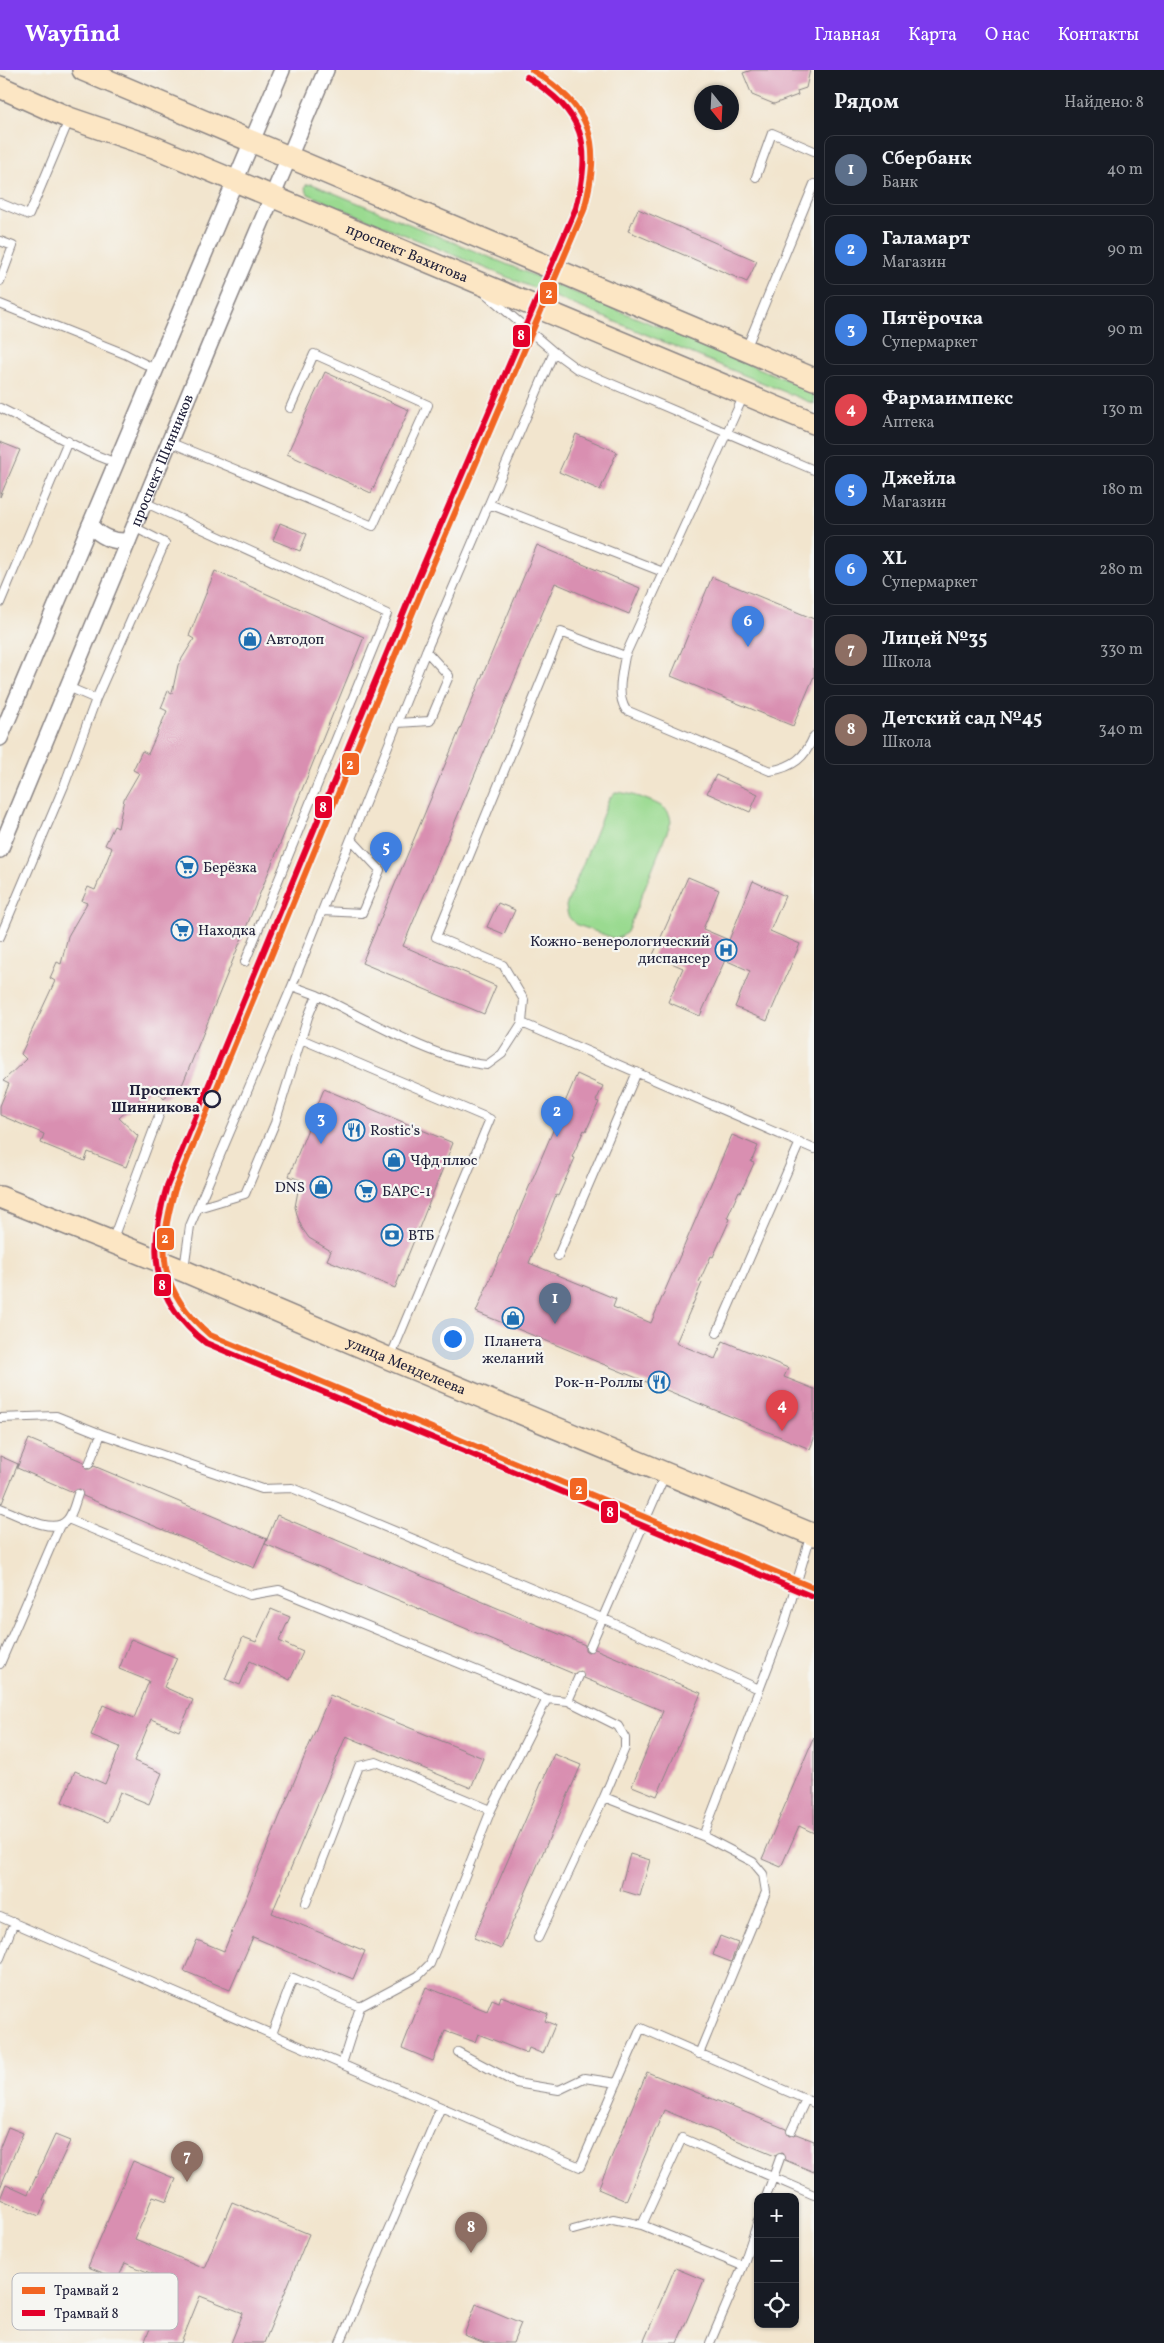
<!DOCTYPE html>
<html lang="ru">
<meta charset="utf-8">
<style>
:root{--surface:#171b24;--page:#242831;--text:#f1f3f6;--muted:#9ea1a6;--line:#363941;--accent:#7c3aed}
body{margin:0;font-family:Vollkorn,serif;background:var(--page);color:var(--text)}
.controls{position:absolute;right:15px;bottom:15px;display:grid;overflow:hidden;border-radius:10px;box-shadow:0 1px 4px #0004}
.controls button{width:45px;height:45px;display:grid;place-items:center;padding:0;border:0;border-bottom:1px solid var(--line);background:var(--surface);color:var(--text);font:25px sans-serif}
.compass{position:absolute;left:694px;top:15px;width:45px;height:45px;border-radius:50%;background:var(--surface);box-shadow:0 1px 4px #0004;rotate:162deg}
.you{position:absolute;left:452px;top:1268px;width:18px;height:18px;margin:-12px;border:4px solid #fff;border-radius:50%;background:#1a73e8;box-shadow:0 0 0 8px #1a73e833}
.badge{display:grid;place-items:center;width:32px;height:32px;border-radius:50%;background:var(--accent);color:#fff;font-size:16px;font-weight:700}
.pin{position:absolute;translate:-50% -41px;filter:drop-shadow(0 1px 2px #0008)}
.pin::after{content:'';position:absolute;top:26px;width:18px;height:15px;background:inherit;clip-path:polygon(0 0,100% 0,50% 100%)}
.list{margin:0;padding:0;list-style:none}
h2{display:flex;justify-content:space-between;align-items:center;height:65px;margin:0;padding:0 20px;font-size:21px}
h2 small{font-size:16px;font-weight:400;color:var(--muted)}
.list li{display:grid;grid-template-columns:32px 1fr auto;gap:15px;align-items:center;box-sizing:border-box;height:70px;margin:0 10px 10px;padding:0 10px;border:1px solid var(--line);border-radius:10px}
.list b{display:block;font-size:19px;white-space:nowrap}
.list p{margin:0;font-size:16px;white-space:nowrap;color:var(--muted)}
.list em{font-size:16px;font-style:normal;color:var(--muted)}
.icon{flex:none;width:28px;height:28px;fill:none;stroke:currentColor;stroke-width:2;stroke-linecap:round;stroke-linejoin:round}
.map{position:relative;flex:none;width:814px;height:2273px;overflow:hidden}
header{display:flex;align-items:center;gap:30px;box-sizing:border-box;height:70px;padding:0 25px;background:var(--accent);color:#fff}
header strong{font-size:24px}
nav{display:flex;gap:28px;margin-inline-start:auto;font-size:18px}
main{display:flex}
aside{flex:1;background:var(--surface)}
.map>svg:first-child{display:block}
</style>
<header>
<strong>Wayfind</strong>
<nav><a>Главная</a><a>Карта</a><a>О нас</a><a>Контакты</a></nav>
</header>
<main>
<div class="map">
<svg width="814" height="2273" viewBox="0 0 814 2273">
<rect width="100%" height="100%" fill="#f6f6f2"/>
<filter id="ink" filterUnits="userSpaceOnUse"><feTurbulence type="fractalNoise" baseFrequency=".02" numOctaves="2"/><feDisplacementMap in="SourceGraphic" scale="10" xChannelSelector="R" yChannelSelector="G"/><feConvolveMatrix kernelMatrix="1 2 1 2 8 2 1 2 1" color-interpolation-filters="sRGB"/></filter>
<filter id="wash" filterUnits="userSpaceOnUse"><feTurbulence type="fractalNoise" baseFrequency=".0096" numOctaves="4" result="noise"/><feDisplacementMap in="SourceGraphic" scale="20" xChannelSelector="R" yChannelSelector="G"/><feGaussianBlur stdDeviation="1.12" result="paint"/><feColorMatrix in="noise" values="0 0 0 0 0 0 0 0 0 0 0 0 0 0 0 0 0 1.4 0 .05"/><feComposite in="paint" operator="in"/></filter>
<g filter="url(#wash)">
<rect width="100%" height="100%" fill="#f2e5ce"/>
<path fill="#9ada90" stroke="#5e7e66" d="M312 114 814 321V334L340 138 308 124 305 118 306 115Z
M615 722C626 722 655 731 664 738 670 742 670 747 671 752L627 862 621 867 613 868 575 854 568 846 566 836 609 729Z"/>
<g id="blocks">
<path fill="#d98fb1" d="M752 0H810L806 18 797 21 798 25 774 34 752 25 743 3Z
M638 139 757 191 747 212 628 161Z
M325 302 409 340 371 423 287 384Z
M576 364 617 382 600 420 559 402Z
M0 372 20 380 0 427Z
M280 453 307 464 300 481 273 470Z
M537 475 640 518 629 544 555 513 403 876 496 916 484 944 362 893Z
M215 501 364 567 183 1013 164 1029 153 1017 119 1048 138 1066 126 1097 88 1082 85 1091 41 1073 44 1064 0 1045V1036L9 1014 3 1011 26 989 21 984 55 911 50 908 57 892 61 894 68 866 87 833 82 831 88 817 95 820 112 778 105 775 114 756 118 758 124 729 139 703 133 700 142 681 148 684 167 641 161 638 168 621 172 623 178 595 194 569 189 566Z
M712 507 814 549V606L793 656 671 606Z
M716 705 758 724 750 742 707 723Z
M688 807 719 820 703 859 729 870 753 811 785 826 770 861 800 874 767 951 735 937 750 901 725 890 700 946 668 932 683 898 653 885Z
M498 833 515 840 504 864 487 857Z
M577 1004 603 1016 596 1031 599 1032 586 1061 584 1060 572 1087 575 1088 558 1126 556 1125 529 1193 616 1229 613 1237 651 1253 732 1065 758 1076 751 1092 754 1093 741 1122 739 1121 727 1148 730 1149 713 1187 711 1186 699 1212 702 1213 676 1273 715 1289 723 1271 788 1298 784 1307 814 1319V1369L810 1379 476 1242Z
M324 1019 453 1073 395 1218 327 1190 331 1181 309 1168 302 1158 298 1148 295 1137 300 1110 289 1106Z
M29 1369 84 1392 86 1399H90L94 1396 267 1469 254 1498 83 1426 80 1419 73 1422 17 1398Z
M0 1386 18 1394 2 1433 0 1432Z
M277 1445 585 1575V1580L588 1582 595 1579 701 1623 657 1726 632 1716 663 1641 584 1608 581 1601 574 1604 265 1474Z
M271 1539 290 1547 279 1571 303 1582 290 1610 250 1591 240 1615 225 1609 243 1567 256 1572Z
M131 1569 177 1588 164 1617 193 1630 179 1661 151 1649 134 1691 162 1703 149 1734 120 1722 108 1752 62 1732 75 1701 105 1714 120 1677 91 1665 103 1635 134 1648 149 1611 119 1599Z
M330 1625 483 1688 471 1718 346 1666 272 1843 365 1881 353 1909 253 1867 230 1920 184 1901 197 1870 224 1881Z
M814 1667V1763L799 1756 781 1797 762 1789Z
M554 1684 581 1695 501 1879 474 1868Z
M630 1784 650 1790 640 1826 620 1820Z
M720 1866 738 1873 731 1892 713 1885Z
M426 1917 487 1941 492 1929 499 1932 501 1926 548 1944 545 1951 555 1955 543 1984 529 1978 527 1983 478 1964 475 1972 445 1961 433 1991 402 1978Z
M647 2002 786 2059 789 2066 796 2064 814 2071V2102L785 2090 782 2083 775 2086 664 2040 626 2131 598 2119Z
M8 2057 23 2063 0 2118V2077Z
M55 2065 70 2071 43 2130 46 2131 39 2146 0 2129 6 2114 28 2124Z
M133 2091 176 2109 167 2131 153 2126 135 2169 204 2198 232 2132 309 2164 264 2273H231L243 2243 200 2226 181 2273H144L170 2211 125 2193 118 2209 88 2197Z
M675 2198 704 2210 677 2273H643Z
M476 2234 521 2253 513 2273H485L464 2265Z"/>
</g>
</g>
<g filter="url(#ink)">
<use href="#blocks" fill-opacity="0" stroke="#8a8484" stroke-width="1"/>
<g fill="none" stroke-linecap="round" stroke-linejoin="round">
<g stroke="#8a8484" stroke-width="10">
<path id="lane" d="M756 107 772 63 814 81
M0 133 29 145 69 50
M0 171 13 176 0 211
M486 224 554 282 577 299 814 400
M0 234 125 284 155 299
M746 279 814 114
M0 338 88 382 116 393
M169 372 373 456 428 335 314 284 290 338
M144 432 387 544 245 892
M489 434 663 502
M0 533 68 371
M625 586C622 604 616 624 626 640L770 701C793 697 805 688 814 666
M96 629 165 473 134 457
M397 653 430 651 449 606 426 581
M322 841 362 843 380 800 351 769
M0 867 64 716 96 629 68 617
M292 916 317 925
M522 953 814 1079
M301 969 490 1049 390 1288
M198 1138 245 1124 275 1053 308 947 317 925C363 947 437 991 487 995L502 984 522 953 524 930 503 895 436 867 561 562 625 586 744 325
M112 1171 161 1040
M558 1186 637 1002
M184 1199 190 1156 292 916 426 581 554 282
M717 1263 800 1072
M0 1348 56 1346 101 1364 89 1394
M101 1364 262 1419 292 1418 602 1548 759 1619
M0 1438C16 1444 54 1466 67 1450 73 1444 75 1432 78 1424
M68 1449 250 1525 279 1520 547 1629 568 1631 618 1656 625 1668V1678L604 1727 703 1766 784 1555 811 1464
M590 1577 665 1405
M0 1594 60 1455
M568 1631 579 1606
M306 1833 359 1696 376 1692 491 1740 547 1629
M0 1847 580 2097 641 1958 814 2033
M538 1868 604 1727
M0 1888 14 1852
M272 1964 293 1908 360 1937 418 1906 430 1894 491 1740
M458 1982 516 2013 559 2020 584 2008 617 2013
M699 1984 766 1822 763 1804 753 1792 703 1766
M342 1994 360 1937
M791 2061 806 2029
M766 2127 780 2088
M642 2155 743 2196
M573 2160 613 2149 642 2155 682 2068 814 2125
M340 2273 441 2037
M710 2273 743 2196 758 2151"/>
</g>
<g stroke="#8a8484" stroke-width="18">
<g id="street">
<path d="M90 455C101 467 112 472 128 471"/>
<path d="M0 668 282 0"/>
<path id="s1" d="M0 780 219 252 326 0"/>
</g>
</g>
<g stroke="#8a8484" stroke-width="24">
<g id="secondary">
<path d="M83 0 814 309"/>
<path id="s2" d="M0 17 69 48 154 77 814 353"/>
<path id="s3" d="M0 1127 184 1201 390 1289 814 1465"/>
</g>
</g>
<use href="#lane" stroke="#fff" stroke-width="8"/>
<use href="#street" stroke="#fff" stroke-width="15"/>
<use href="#secondary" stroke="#fce6c4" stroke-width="21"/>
<g stroke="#f6f6f2" stroke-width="10">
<path id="tram-1" d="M532 0C593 38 602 72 584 140L425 513 175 1119C157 1182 158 1220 210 1265L814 1518"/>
</g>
<g stroke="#f6f6f2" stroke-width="10">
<path id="tram-2" d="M527 7C585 43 592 74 576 138L417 510 167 1116C148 1179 150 1230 206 1273L811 1526"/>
</g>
<use href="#tram-1" stroke="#f26522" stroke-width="6"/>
<use href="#tram-2" stroke="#e4002b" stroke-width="6"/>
</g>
</g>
<defs>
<g id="shop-ring" transform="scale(1.125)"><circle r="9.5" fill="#f6f6f2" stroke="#1f6fb2" stroke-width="1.5"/><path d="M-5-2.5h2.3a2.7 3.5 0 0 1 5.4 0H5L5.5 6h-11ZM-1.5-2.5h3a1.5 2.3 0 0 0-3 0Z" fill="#1f6fb2"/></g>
<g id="supermarket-ring" transform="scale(1.125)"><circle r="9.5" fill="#f6f6f2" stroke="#1f6fb2" stroke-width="1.5"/><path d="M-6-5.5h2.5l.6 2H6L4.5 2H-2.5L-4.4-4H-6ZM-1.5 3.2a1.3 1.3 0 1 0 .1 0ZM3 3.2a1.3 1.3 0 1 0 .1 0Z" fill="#1f6fb2"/></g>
<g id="hospital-ring" transform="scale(1.125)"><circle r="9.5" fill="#f6f6f2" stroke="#1f6fb2" stroke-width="1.5"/><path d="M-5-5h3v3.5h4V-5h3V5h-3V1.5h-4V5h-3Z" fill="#1f6fb2"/></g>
<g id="restaurant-ring" transform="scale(1.125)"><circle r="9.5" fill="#f6f6f2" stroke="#1f6fb2" stroke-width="1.5"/><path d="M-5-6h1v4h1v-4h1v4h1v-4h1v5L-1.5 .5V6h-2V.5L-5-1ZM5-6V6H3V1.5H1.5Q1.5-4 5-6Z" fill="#1f6fb2"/></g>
<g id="bank-ring" transform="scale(1.125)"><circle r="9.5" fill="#f6f6f2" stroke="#1f6fb2" stroke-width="1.5"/><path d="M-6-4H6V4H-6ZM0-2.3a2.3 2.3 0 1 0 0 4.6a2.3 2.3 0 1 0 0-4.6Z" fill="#1f6fb2"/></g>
</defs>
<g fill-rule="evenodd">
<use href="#shop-ring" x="250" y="569"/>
<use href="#supermarket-ring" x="187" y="797"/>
<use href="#supermarket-ring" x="182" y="860"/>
<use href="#hospital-ring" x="726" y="880"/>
<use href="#restaurant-ring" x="354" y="1060"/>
<use href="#shop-ring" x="394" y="1090"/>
<use href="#shop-ring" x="321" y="1117"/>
<use href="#supermarket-ring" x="366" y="1121"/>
<use href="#bank-ring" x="392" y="1165"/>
<use href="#shop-ring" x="513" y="1248"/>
<use href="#restaurant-ring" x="659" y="1312"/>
</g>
<circle fill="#f6f6f2" stroke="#22223b" stroke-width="2.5" cx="212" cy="1029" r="8"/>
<g text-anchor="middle" stroke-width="4.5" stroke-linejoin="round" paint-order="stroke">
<g font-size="15" fill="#22223b" stroke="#f6f6f2">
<text dy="5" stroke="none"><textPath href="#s2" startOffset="440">проспект Вахитова</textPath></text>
<text dy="5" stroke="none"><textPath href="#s1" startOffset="422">проспект Шинников</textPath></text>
<text dy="5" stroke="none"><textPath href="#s3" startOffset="440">улица Менделеева</textPath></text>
</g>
<g font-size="15" fill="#22223b" stroke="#f6f6f2" text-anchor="start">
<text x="266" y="574">Автодоп</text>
<text x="203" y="802">Берёзка</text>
<text x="198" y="865">Находка</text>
<text x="710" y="876" text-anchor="end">Кожно-венерологический<tspan x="710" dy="17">диспансер</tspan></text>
<text x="370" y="1065">Rostic's</text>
<text x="410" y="1095">Чфд плюс</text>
<text x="305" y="1122" text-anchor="end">DNS</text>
<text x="382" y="1126">БАРС-1</text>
<text x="408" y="1170">ВТБ</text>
<text x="513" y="1276" text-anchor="middle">Планета<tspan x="513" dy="17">желаний</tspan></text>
<text x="643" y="1317" text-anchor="end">Рок-н-Роллы</text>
</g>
<g font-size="15" font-weight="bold" fill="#22223b" stroke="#f6f6f2" text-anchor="end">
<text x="200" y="1025">Проспект<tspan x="200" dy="17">Шинникова</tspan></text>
</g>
</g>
<rect x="12" y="2203" width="166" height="57" rx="8" fill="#f6f6f2" stroke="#b6b6bb" stroke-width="1"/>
<rect x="22" y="2217" width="23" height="7" fill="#f26522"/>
<rect x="22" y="2240" width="23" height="6" fill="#e4002b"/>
<g font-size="14" fill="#22223b">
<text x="54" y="2225">Трамвай 2</text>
<text x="54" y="2248">Трамвай 8</text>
</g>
<g stroke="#f6f6f2" stroke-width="2">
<rect x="539" y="211" width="19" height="24" rx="5" fill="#f26522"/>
<rect x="512" y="254" width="19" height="24" rx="5" fill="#e4002b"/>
<rect x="341" y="682" width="19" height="24" rx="5" fill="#f26522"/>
<rect x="314" y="725" width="19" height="24" rx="5" fill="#e4002b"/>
<rect x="156" y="1157" width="19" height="24" rx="5" fill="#f26522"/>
<rect x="153" y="1203" width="19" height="24" rx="5" fill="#e4002b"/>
<rect x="569" y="1407" width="19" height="24" rx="5" fill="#f26522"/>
<rect x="600" y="1430" width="19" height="24" rx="5" fill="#e4002b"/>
</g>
<g font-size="14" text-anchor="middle" font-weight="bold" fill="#fff">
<text x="549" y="228">2</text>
<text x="521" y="270">8</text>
<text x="350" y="699">2</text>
<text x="323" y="742">8</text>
<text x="165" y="1173">2</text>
<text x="162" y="1220">8</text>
<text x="579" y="1424">2</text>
<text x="610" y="1447">8</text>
</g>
</svg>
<div class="controls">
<button>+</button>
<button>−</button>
<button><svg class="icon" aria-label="locate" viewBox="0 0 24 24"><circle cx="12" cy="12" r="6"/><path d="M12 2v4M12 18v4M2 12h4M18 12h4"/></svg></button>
</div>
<svg class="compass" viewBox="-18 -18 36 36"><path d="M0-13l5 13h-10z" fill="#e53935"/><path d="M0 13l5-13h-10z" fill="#9ea1a6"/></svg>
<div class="you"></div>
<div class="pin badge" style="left:555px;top:1254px;background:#5c6f8a">1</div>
<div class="pin badge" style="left:557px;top:1067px;background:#3f7fe0">2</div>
<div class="pin badge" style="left:321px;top:1074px;background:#3f7fe0">3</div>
<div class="pin badge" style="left:782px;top:1361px;background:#e0444e">4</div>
<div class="pin badge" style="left:386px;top:803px;background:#3f7fe0">5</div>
<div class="pin badge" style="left:748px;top:577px;background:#3f7fe0">6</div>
<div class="pin badge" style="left:187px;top:2112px;background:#8d6e63">7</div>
<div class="pin badge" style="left:471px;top:2183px;background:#8d6e63">8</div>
</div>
<aside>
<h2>Рядом<small>Найдено: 8</small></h2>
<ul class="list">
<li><span class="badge" style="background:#5c6f8a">1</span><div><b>Сбербанк</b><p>Банк</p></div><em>40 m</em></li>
<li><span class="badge" style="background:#3f7fe0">2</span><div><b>Галамарт</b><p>Магазин</p></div><em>90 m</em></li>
<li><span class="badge" style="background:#3f7fe0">3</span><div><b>Пятёрочка</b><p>Супермаркет</p></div><em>90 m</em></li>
<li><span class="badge" style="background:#e0444e">4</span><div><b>Фармаимпекс</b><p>Аптека</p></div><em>130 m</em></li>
<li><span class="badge" style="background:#3f7fe0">5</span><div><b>Джейла</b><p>Магазин</p></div><em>180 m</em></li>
<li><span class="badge" style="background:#3f7fe0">6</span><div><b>XL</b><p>Супермаркет</p></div><em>280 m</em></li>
<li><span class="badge" style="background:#8d6e63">7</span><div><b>Лицей №35</b><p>Школа</p></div><em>330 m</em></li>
<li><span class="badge" style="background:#8d6e63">8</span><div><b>Детский сад №45</b><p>Школа</p></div><em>340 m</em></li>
</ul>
</aside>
</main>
